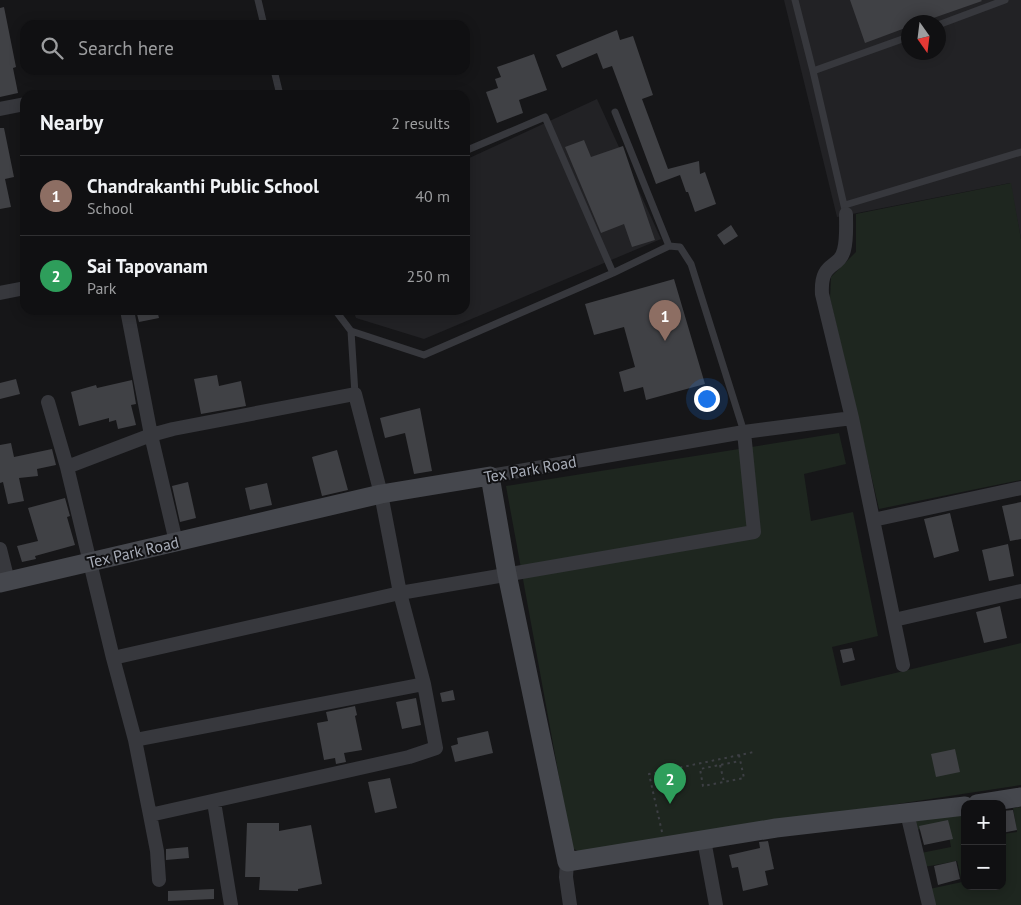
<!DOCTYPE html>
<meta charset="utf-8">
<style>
:root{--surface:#101012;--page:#19191b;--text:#f1f3f6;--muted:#9c9d9f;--line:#303032;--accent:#ea580c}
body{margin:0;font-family:"PT Sans",sans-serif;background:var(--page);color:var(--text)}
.controls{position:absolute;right:15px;bottom:15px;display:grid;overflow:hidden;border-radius:10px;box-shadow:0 2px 12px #0003}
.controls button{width:45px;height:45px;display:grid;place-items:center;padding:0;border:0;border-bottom:1px solid var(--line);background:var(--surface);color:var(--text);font:25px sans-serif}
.compass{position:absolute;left:901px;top:15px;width:45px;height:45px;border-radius:50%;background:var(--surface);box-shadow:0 2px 12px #0003;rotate:166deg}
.you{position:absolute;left:706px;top:398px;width:18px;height:18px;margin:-12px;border:4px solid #fff;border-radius:50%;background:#1a73e8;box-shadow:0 0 0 8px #1a73e833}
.badge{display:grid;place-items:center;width:32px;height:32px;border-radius:50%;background:var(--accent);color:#fff;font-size:16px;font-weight:700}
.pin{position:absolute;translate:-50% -41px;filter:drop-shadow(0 1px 2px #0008)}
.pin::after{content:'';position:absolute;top:26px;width:18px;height:15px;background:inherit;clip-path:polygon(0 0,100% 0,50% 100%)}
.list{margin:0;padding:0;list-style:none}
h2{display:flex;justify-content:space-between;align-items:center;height:65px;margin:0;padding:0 20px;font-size:21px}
h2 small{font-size:16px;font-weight:400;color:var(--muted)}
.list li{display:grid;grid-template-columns:32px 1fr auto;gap:15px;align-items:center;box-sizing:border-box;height:80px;padding:0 20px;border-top:1px solid var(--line)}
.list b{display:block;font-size:19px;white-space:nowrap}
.list p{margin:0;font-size:16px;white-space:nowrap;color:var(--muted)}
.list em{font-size:16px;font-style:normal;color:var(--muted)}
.icon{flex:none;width:28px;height:28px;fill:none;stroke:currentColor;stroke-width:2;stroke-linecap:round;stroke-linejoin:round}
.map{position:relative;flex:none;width:1021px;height:905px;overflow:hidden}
.search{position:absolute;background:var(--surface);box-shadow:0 2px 12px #0003;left:20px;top:20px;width:450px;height:55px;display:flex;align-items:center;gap:12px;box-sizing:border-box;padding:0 18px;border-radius:15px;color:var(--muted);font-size:19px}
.panel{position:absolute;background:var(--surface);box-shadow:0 2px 12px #0003;left:20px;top:90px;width:450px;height:225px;border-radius:15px}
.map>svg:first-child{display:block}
</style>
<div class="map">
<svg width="1021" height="905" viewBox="0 0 1021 905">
<rect width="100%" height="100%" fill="#161618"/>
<path fill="#222225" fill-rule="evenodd" d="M784 0H1021V239L1010 183 837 217ZM908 22H938V52H908Z
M597 99 661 239 424 339 356 318 353 310H465V160Z"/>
<path fill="#1e261f" d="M1011 183 1021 239V480L879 509 830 298 831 277 856 252V214Z
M839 433 846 464 804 474 811 521 853 512 878 636 832 647 841 686 1021 643V785L780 822 586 855 572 848 506 486Z
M1021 807V905H923L920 891 962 882 957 861 924 867 921 853 951 847 947 825 916 830 913 819 965 812V886H1002V834L1017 832 1013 808Z"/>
<path fill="#404145" d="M850 0H981L982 1 922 22H908V27L865 43Z
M4 7 16 67 13 68 18 93 0 97V8Z
M617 30 620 40 633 36 653 95 642 99 668 169 699 161 700 174 705 172 716 204 695 212 688 192H686L680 175 656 184 612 66 603 69 597 53 562 68 556 55Z
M534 54 547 90 519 100 523 113 497 123 486 92 498 88 495 79 501 77 497 67Z
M0 128H4L14 177 5 179 11 207 0 209Z
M584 140 591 157 623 146 655 240 632 247 624 224 601 233 565 147Z
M731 225 738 236 724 245 717 235Z
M674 279 705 384 646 400 643 387 624 392 619 372 635 367 624 327 594 335 585 304Z
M136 310H157L159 318 139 322Z
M217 375 219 386 241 381 246 406 201 414 194 379Z
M16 379 20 394 0 399V383Z
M132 380 136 404 131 405 136 425 118 429 116 420 109 422V418L79 426 71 392 96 385 97 388Z
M420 408 432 471 414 474 405 433 385 438 380 418Z
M11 443 14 457 52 449 56 465 37 469 38 476 19 478 24 501 8 504 3 482 0 483V445Z
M337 450 348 490 322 496 312 457Z
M188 482 196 518 180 522 172 486Z
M267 483 272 505 250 510 245 488Z
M65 498 70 516 67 517 75 545 35 556 36 559 22 562 17 546 38 541 28 508Z
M1021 502V539L1010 541 1002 506Z
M950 513 959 551 934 558 924 519Z
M1008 544 1014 576 989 581 982 550Z
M1000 606 1007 638 984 643 976 612Z
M852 648 855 660 843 663 840 650Z
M453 690 455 700 442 702 440 693Z
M416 698 421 725 402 729 396 702Z
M355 706 357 715 355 716 362 750 344 753 346 762 336 764 335 758 324 760 317 723 328 721 326 712Z
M488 731 493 753 455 762 451 746 458 744 457 738Z
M955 749 960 772 936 777 931 754Z
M390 778 397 808 375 813 368 782Z
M1013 810 1017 830 1002 833V811Z
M948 820 953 839 924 845 919 826Z
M247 823H279V831L311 825 322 884 298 889V891L259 890 260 877H245Z
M768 841 774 869 765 871 768 885 743 891 738 867 732 868 729 855 760 848 759 842Z
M188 847 189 858 166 860V849Z
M956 861 960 879 938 885 934 866Z
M214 889V899L168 901V891Z"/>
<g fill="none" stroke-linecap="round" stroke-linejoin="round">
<path stroke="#3d3f44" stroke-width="2" stroke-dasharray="2.5 4" stroke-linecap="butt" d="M739 755 744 778 703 786 700 769 740 761
M720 765 724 782
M662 832 649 774 754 752"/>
<path stroke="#37383d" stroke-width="7" d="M258 0 264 25
M795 0 813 71 846 214
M938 25 1005 0
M274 70 280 95
M813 71 908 37
M615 112 669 246
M465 151 545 117 613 273
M845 205 1021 152
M335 310 351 331 424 355 613 273 669 246 680 247 691 264 744 432
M351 331 355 394"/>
<path stroke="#37383d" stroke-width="14" d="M0 109 25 104
M0 293 25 288
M127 310 151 435 176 542
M48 402 67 467 113 658 135 740 150 815 409 757 436 748 424 684 135 740
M852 418 903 665
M67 467 151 435 173 429 355 394 381 494 400 593 424 684
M490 476 744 432 852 418 822 294C820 260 839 270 844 250 847 239 846 226 846 214
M873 520 1021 488
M0 549 8 581
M894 620 1021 591
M113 658 400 593 754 532 744 432
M214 802 231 905
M907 813 929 905
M150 815 157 851 159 880
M704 840 716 905
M567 862 566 877 570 905"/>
<path stroke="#45474d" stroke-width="19" d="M0 583 381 494 490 476 507 574 567 862 776 828 965 806
M977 804 1021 797"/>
</g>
<g text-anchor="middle" stroke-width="4" stroke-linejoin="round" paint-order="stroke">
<g font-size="16" fill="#a8adb8" stroke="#111113">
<text transform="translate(530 469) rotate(-10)" y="6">Tex Park Road</text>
<text transform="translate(133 552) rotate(-13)" y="6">Tex Park Road</text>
</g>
</g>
</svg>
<div class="controls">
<button>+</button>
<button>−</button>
</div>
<svg class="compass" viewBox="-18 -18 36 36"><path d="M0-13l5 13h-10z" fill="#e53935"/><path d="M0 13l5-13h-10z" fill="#9c9d9f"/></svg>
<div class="you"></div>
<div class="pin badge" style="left:665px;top:341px;background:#8d6e63">1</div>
<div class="pin badge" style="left:670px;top:804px;background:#2e9e5b">2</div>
<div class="search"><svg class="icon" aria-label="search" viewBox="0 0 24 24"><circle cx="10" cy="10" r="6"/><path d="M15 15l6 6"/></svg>Search here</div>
<section class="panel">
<h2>Nearby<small>2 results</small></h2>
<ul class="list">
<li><span class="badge" style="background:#8d6e63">1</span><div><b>Chandrakanthi Public School</b><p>School</p></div><em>40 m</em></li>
<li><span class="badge" style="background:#2e9e5b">2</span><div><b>Sai Tapovanam</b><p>Park</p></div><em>250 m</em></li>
</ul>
</section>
</div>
